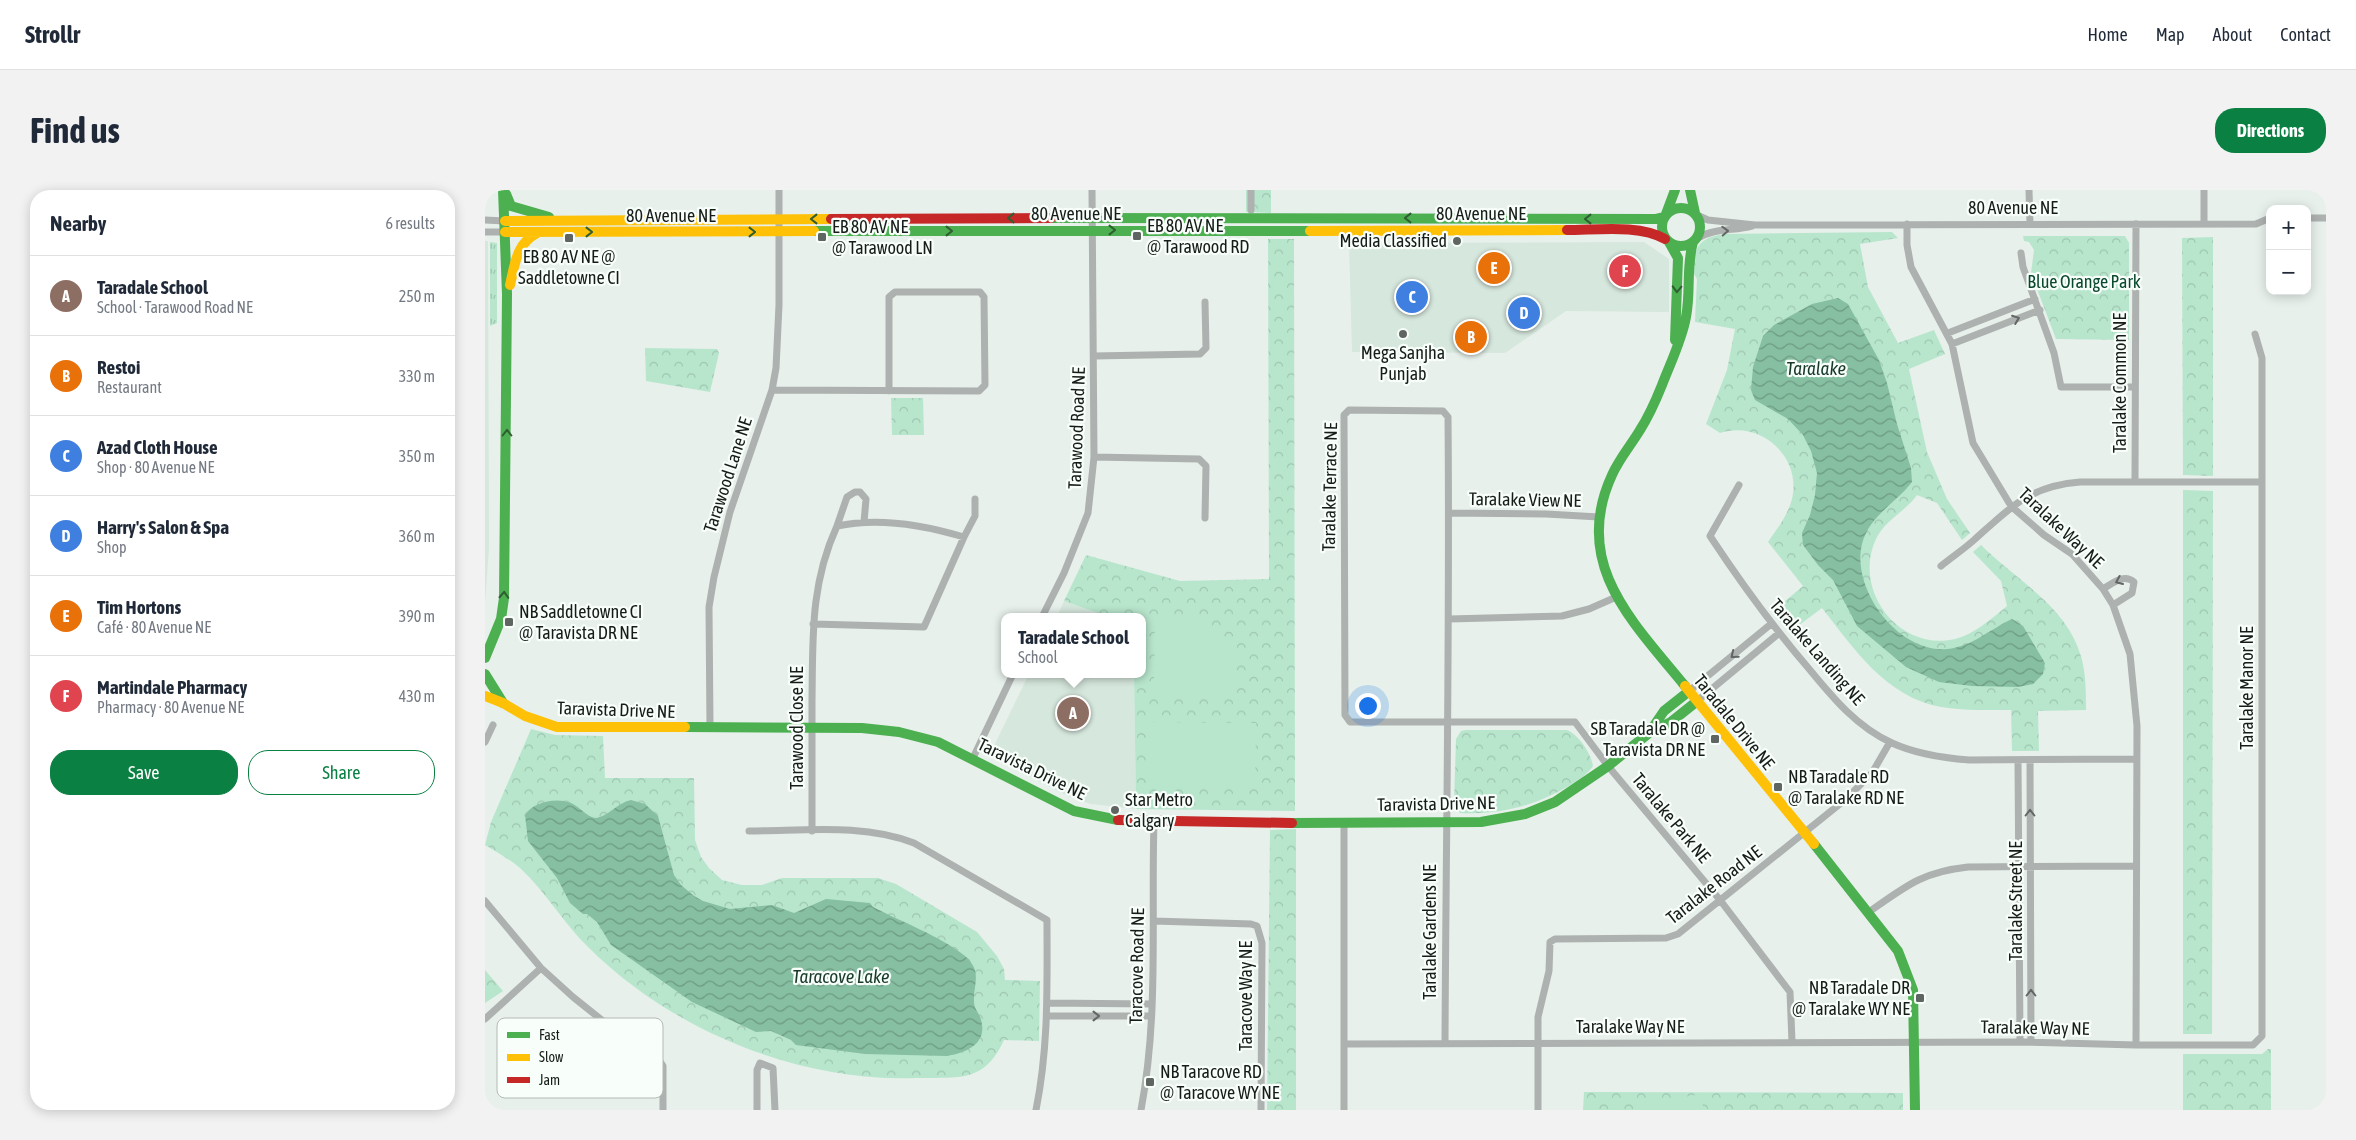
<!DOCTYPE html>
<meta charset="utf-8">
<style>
:root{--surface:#fff;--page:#f2f2f3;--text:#1f2937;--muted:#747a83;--line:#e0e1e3;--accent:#0b8043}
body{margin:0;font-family:"Asap Condensed",sans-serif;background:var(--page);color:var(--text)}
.controls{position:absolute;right:15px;top:15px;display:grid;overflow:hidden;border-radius:10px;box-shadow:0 2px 12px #0003}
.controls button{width:45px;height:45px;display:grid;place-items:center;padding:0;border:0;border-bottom:1px solid var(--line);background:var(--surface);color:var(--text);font:25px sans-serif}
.you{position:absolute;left:882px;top:515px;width:18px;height:18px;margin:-12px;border:4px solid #fff;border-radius:50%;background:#1a73e8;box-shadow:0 0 0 8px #1a73e833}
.badge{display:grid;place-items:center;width:32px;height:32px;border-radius:50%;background:var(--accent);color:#fff;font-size:16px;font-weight:700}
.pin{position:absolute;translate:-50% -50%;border:2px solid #fff;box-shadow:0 1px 5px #0006}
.popup{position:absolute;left:516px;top:423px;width:145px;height:65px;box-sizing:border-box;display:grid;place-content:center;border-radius:10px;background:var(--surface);filter:drop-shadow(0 1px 4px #0005);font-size:16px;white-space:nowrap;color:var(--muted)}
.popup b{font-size:19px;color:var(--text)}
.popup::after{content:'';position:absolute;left:50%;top:100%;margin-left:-10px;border:10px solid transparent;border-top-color:var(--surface)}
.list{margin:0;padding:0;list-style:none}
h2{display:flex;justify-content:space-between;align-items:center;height:65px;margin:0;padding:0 20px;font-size:21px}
h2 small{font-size:16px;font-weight:400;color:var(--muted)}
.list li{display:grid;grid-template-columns:32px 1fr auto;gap:15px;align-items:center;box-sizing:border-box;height:80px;padding:0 20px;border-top:1px solid var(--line)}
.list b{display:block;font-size:19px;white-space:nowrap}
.list p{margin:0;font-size:16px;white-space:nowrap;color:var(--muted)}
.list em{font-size:16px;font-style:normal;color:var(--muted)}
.actions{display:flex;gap:10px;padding:15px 20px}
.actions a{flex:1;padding:11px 0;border:1px solid var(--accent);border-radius:20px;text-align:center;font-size:18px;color:var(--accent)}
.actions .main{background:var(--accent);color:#fff}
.map{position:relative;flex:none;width:1841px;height:920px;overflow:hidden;border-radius:20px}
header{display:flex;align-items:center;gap:30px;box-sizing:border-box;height:70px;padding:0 25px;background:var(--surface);border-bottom:1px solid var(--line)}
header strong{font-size:24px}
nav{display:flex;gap:28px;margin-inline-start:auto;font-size:18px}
.intro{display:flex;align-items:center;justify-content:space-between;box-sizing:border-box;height:120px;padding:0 30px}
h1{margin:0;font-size:35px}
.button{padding:12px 22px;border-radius:20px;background:var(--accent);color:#fff;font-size:18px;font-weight:700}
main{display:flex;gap:30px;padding:0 30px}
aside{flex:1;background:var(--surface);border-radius:20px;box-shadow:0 2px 12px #0003}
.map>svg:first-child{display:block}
</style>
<header>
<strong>Strollr</strong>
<nav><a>Home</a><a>Map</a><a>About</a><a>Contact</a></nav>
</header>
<div class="intro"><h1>Find us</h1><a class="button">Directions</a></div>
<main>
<aside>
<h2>Nearby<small>6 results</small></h2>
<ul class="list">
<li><span class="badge" style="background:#8d6e63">A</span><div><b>Taradale School</b><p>School · Tarawood Road NE</p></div><em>250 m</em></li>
<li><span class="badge" style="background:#e8710a">B</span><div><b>Restoi</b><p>Restaurant</p></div><em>330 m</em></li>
<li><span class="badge" style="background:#3f7fe0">C</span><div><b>Azad Cloth House</b><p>Shop · 80 Avenue NE</p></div><em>350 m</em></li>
<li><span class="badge" style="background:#3f7fe0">D</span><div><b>Harry's Salon &amp; Spa</b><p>Shop</p></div><em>360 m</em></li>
<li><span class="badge" style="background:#e8710a">E</span><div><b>Tim Hortons</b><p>Café · 80 Avenue NE</p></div><em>390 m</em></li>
<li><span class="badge" style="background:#e0444e">F</span><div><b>Martindale Pharmacy</b><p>Pharmacy · 80 Avenue NE</p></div><em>430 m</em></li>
</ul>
<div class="actions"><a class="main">Save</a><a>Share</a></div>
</aside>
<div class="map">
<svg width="1841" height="920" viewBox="0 0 1841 920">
<defs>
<pattern id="grass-tufts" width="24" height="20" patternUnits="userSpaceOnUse" patternTransform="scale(1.25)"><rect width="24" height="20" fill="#b8e6cd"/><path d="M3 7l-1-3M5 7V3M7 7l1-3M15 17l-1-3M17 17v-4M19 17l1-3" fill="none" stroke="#9dc5af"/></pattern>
<pattern id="park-crowns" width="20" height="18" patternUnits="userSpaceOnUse" patternTransform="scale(1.25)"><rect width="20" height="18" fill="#b8e6cd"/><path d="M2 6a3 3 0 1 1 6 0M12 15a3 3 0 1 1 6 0" fill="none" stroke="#9dc5af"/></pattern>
<pattern id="water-waves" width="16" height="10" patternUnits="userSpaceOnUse" patternTransform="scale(1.25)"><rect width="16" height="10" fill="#86bfa2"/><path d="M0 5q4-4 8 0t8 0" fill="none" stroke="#6d9a83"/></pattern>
</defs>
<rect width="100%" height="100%" fill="#e7f0eb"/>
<path fill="#d6e7dd" d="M0 51H3L4 358 0 413Z
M1159 52 1184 69V122L1081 121 1020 163 867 162 864 53Z
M579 411 624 427H572Z
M544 484H649L651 619 606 614 585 607 553 591 507 565 506 562Z"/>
<path fill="url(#grass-tufts)" d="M5 52 12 53V133L5 136Z"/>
<path fill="url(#park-crowns)" d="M761 0H786V23L761 22Z
M1407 42 1413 48 1375 54 1383 97 1413 153 1449 140 1460 164 1424 179 1442 262 1462 309 1485 343 1477 350 1452 313 1432 305C1420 322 1400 330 1391 349 1367 400 1414 462 1470 449 1490 444 1506 429 1522 416L1516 391 1488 362 1496 355C1532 391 1584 417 1597 470 1601 486 1601 503 1601 520L1553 521 1554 561H1527L1526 520C1502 520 1479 521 1456 517 1401 507 1369 459 1337 418L1305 442 1287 422 1318 396 1283 352C1292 339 1303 325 1307 309 1317 266 1275 230 1235 243L1221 234 1242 180 1250 139 1210 132 1212 89 1207 81C1210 56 1214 47 1241 44Z
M1640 46 1644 53V150L1571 149 1546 83 1549 60 1544 52 1539 51 1538 46Z
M1728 47V286L1698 285 1697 48Z
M783 49H809L810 621 651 619 649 484H657V427H624L579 411 601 365 695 391 784 389Z
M160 158 232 159 234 163 225 202 161 191Z
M406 208H438L439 245H407Z
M1698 300 1728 301 1727 844H1698Z
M46 539 70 545 118 546 120 588H209L210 650 216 667 224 678 237 690 257 695H277L297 688H393L411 694 492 742 512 766 519 779 520 790 555 791 554 851 519 850C499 894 473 887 431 888 313 892 188 841 104 758 79 734 61 702 35 678 24 669 12 662 0 655L6 632Z
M981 540H1082C1094 545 1106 563 1108 576 1103 584 1092 591 1084 596 1050 616 1014 625 975 623L969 614 971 549 976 541Z
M811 639V920H782L785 640Z
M0 780 18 801 0 813Z
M1783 859H1786V920H1698V864H1777Z
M1099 902 1418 903V920H1098Z"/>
<path fill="#b8e6cd" d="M706 426 735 440 750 466 748 505H676L669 498 670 429Z
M662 532 771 533 770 597H662Z
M1217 904 1218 920H1149L1156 914Z"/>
<path fill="url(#water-waves)" d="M1353 108 1363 114 1394 170 1402 193 1412 234 1426 278 1427 292C1411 313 1384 326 1377 354 1366 399 1413 463 1462 459 1487 457 1505 439 1527 429L1538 436 1560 473 1558 484 1548 494 1533 497 1487 496 1454 492 1421 477 1372 436 1348 390 1333 375 1318 355 1317 343 1325 325 1330 305 1332 283 1326 261 1318 245 1303 229 1270 210 1266 200 1268 177 1278 146 1289 135 1327 114Z
M146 610 160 614 173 626 189 685 196 695 209 706 218 711 245 719 287 715 309 723 341 709 385 713 388 717C417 732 455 746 480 766 498 782 488 794 489 812 489 819 495 824 496 830 503 854 481 863 462 866L380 864 311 855 306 850 286 841 271 842 207 812 126 755 112 732 102 724H98L85 713 72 688 43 651 40 625C48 612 71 607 86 613 95 617 101 626 110 628 123 627 132 613 146 610Z"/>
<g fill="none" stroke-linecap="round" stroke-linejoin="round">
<path stroke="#adb1af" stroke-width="7" d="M766 0V20
M1544 0 1545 34
M1719 0V34
M1212 25 1223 30 1270 35 1771 34 1785 28
M1822 28H1841
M0 30 20 31
M1422 34V55L1426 77 1467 154 1488 253 1526 316 1559 345 1587 364 1618 399 1628 415 1645 464 1652 536 1651 855
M0 42H20
M1211 49C1228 38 1248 41 1267 36
M1536 63 1538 77 1569 163 1576 197H1650
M1463 143 1550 109
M1467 154 1555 120
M609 166 715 164 721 158 720 112
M287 200 494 201 500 195 499 107 495 102H410L404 107V201
M609 267 714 269 721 276 720 328
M1650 292 1651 34
M1254 295 1225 346C1256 393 1288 437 1325 480 1348 508 1372 537 1407 553 1431 564 1458 568 1484 570L1651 569
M964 323 1061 324 1114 327
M352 336 362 307 370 302H375L381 309 379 332
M479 347 490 326V309
M1456 376C1467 367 1479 359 1489 350 1525 318 1544 296 1595 292H1777
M1618 399C1628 393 1639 383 1649 392L1647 403 1628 415
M557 427 579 383 603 323 609 267 607 0
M964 429 1077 426 1104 419 1129 408
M1203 502 1286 434
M1211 512 1293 444
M225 538 224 417 229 387 245 322 287 200 291 178 294 115V0
M0 552 8 535
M488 568 528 484
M1533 570 1535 852
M1545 570 1546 852
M264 641C318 641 378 633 429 653L562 730C562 795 564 855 551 920
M327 641C327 598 327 555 327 511 328 448 325 395 352 336 393 327 439 335 479 347L439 437 328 434
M0 711 56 778 88 807 143 851 172 867 178 876V920
M1384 722C1421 696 1437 682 1483 677L1651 676
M669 731 766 734 772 736 777 753 776 920
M563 813 666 814
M563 826H666
M0 829 56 778
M960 853C961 644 965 435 963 227L958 221 864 220 859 225 860 525 865 532H1090L1123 576 1235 710 1305 802 1307 852
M860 854 1541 852 1651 855H1768L1777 846V168L1770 144
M272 920V880L275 873 288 878 290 920
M656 920C674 825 666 728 669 632
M859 920V632
M1053 920V827L1064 781 1065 752 1070 749 1181 748 1193 744 1361 609 1387 583 1405 552"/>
<path stroke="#4caf50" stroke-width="10" d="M1205 0 1210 23
M21 4 26 16 64 27
M1177 37a19 19 0 1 1 38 0a19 19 0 1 1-38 0Z
M1181 24 1190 0
M566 28 1171 29 1180 27
M329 41H825
M1184 52 1193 68 1190 150
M0 468 16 429 19 408 22 104 18 0
M0 484 18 513
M1200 496C1148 432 1086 374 1127 285 1134 269 1146 255 1155 240 1164 226 1171 210 1177 195 1185 174 1197 150 1201 127 1206 102 1201 77 1208 52
M200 537 377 538 414 542 453 552 589 621 633 630
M1166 540 1179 521 1203 502
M807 633 996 632 1040 624 1070 612 1123 576 1164 543 1186 532 1211 512
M1329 654 1413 761 1428 800 1430 920"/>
<path stroke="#ffc107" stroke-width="10" d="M20 31 346 29
M825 41 1082 40
M20 42 329 41
M25 95C30 74 31 54 52 43
M1200 496 1329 654
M0 506 18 513 40 526 72 537H200"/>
<path stroke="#c62828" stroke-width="10" d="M346 29 566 28
M1082 40C1111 40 1155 34 1180 49
M633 630 807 633"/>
</g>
<defs><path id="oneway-chevron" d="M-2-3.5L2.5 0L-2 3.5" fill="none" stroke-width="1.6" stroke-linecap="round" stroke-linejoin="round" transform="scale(1.25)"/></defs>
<g stroke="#2e5e31">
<use href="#oneway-chevron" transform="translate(526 28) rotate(180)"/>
<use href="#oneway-chevron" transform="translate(923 28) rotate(-180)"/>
<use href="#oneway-chevron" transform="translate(329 29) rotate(180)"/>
<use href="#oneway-chevron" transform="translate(1103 29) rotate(180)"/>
<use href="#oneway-chevron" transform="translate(627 40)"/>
<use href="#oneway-chevron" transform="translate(464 41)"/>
<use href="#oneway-chevron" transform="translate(104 42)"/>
<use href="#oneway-chevron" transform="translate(267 42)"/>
<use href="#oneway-chevron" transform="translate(1192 99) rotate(92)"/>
<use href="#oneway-chevron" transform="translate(22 243) rotate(-90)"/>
<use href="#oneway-chevron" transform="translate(19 405) rotate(-87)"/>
</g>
<g stroke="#626664">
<use href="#oneway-chevron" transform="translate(1240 41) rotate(-3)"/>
<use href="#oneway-chevron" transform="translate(1531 129) rotate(-21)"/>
<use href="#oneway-chevron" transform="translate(1634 391) rotate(157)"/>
<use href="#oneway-chevron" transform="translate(1249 465) rotate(141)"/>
<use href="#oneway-chevron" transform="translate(1545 623) rotate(-90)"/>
<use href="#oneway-chevron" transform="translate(1546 803) rotate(-90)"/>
<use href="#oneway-chevron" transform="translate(611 826)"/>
</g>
<g fill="#5f6662" stroke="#f8fefa" stroke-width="2">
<rect x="647" y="41" width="10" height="10" rx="2.5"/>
<rect x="332" y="42" width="10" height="10" rx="2.5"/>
<rect x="79" y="43" width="10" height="10" rx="2.5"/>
<circle cx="972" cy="51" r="5"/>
<circle cx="918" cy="144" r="5"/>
<rect x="19" y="427" width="10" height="10" rx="2.5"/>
<rect x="1225" y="544" width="10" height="10" rx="2.5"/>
<rect x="1288" y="592" width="10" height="10" rx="2.5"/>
<circle cx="630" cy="620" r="5"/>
<rect x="1430" y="803" width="10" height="10" rx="2.5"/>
<rect x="660" y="887" width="10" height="10" rx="2.5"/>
</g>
<g text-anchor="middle" stroke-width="4.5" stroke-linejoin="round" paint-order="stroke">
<g font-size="18" fill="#161c18" stroke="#f8fefa">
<text x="1528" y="24">80 Avenue NE</text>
<text x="591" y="30">80 Avenue NE</text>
<text x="996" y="30">80 Avenue NE</text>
<text x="186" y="32">80 Avenue NE</text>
<text transform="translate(1635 193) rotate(-90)" y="6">Taralake Common NE</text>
<text transform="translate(592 238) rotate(-88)" y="6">Tarawood Road NE</text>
<text transform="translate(243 285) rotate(-72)" y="6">Tarawood Lane NE</text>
<text transform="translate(845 297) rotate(-89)" y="6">Taralake Terrace NE</text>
<text transform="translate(1040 310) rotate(1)" y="6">Taralake View NE</text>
<text transform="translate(1576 338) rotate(43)" y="6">Taralake Way NE</text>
<text transform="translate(1332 462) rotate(49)" y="6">Taralake Landing NE</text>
<text transform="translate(1762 498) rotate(-90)" y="6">Taralake Manor NE</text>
<text transform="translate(131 520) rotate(2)" y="6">Taravista Drive NE</text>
<text transform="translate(1249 532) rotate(51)" y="6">Taradale Drive NE</text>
<text transform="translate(312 538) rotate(-90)" y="6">Tarawood Close NE</text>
<text transform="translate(547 579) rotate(26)" y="6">Taravista Drive NE</text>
<text transform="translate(951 614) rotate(-1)" y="6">Taravista Drive NE</text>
<text transform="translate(1186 628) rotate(50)" y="6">Taralake Park NE</text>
<text transform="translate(1229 695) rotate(-38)" y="6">Taralake Road NE</text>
<text transform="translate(1531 711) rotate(-90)" y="6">Taralake Street NE</text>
<text transform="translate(945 742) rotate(-90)" y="6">Taralake Gardens NE</text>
<text transform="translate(652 776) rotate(-89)" y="6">Taracove Road NE</text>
<text transform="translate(761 806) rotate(-90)" y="6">Taracove Way NE</text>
<text x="1145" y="843">Taralake Way NE</text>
<text transform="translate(1550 838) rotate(1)" y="6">Taralake Way NE</text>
</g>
<g font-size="18" fill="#161c18" stroke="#f8fefa" text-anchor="start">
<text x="662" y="42">EB 80 AV NE<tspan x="662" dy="21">@ Tarawood RD</tspan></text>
<text x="347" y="43">EB 80 AV NE<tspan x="347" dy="21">@ Tarawood LN</tspan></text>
<text x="962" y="57" text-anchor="end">Media Classified</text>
<text x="84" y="73" text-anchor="middle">EB 80 AV NE @<tspan x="84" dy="21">Saddletowne CI</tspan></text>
<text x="918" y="169" text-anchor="middle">Mega Sanjha<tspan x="918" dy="21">Punjab</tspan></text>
<text x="34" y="428">NB Saddletowne CI<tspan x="34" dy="21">@ Taravista DR NE</tspan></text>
<text x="1220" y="545" text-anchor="end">SB Taradale DR @<tspan x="1220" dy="21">Taravista DR NE</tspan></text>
<text x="1303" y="593">NB Taradale RD<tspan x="1303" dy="21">@ Taralake RD NE</tspan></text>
<text x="640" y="616">Star Metro<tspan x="640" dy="21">Calgary</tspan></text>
<text x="1425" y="804" text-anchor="end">NB Taradale DR<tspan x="1425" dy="21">@ Taralake WY NE</tspan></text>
<text x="675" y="888">NB Taracove RD<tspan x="675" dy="21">@ Taracove WY NE</tspan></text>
</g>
<g font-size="18" fill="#09492e" stroke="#f8fefa">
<text x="1599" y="98">Blue Orange Park</text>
</g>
<g font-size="19" font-style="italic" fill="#183a29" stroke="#f8fefa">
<text x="1331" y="185">Taralake</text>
<text x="356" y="793">Taracove Lake</text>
</g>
</g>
<rect x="12" y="828" width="166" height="80" rx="8" fill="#f8fefa" stroke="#b4bab6" stroke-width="1"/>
<rect x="22" y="842" width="23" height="6" fill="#4caf50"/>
<rect x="22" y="864" width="23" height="7" fill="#ffc107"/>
<rect x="22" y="887" width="23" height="6" fill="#c62828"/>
<g font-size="14" fill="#161c18">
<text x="54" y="850">Fast</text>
<text x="54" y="872">Slow</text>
<text x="54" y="895">Jam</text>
</g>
</svg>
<div class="controls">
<button>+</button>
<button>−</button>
</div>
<div class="you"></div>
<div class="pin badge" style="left:588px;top:523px;background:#8d6e63">A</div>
<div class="popup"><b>Taradale School</b>School</div>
<div class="pin badge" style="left:986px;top:147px;background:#e8710a">B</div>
<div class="pin badge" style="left:927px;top:107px;background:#3f7fe0">C</div>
<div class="pin badge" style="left:1039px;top:123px;background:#3f7fe0">D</div>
<div class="pin badge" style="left:1009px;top:78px;background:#e8710a">E</div>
<div class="pin badge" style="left:1140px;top:81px;background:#e0444e">F</div>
</div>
</main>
